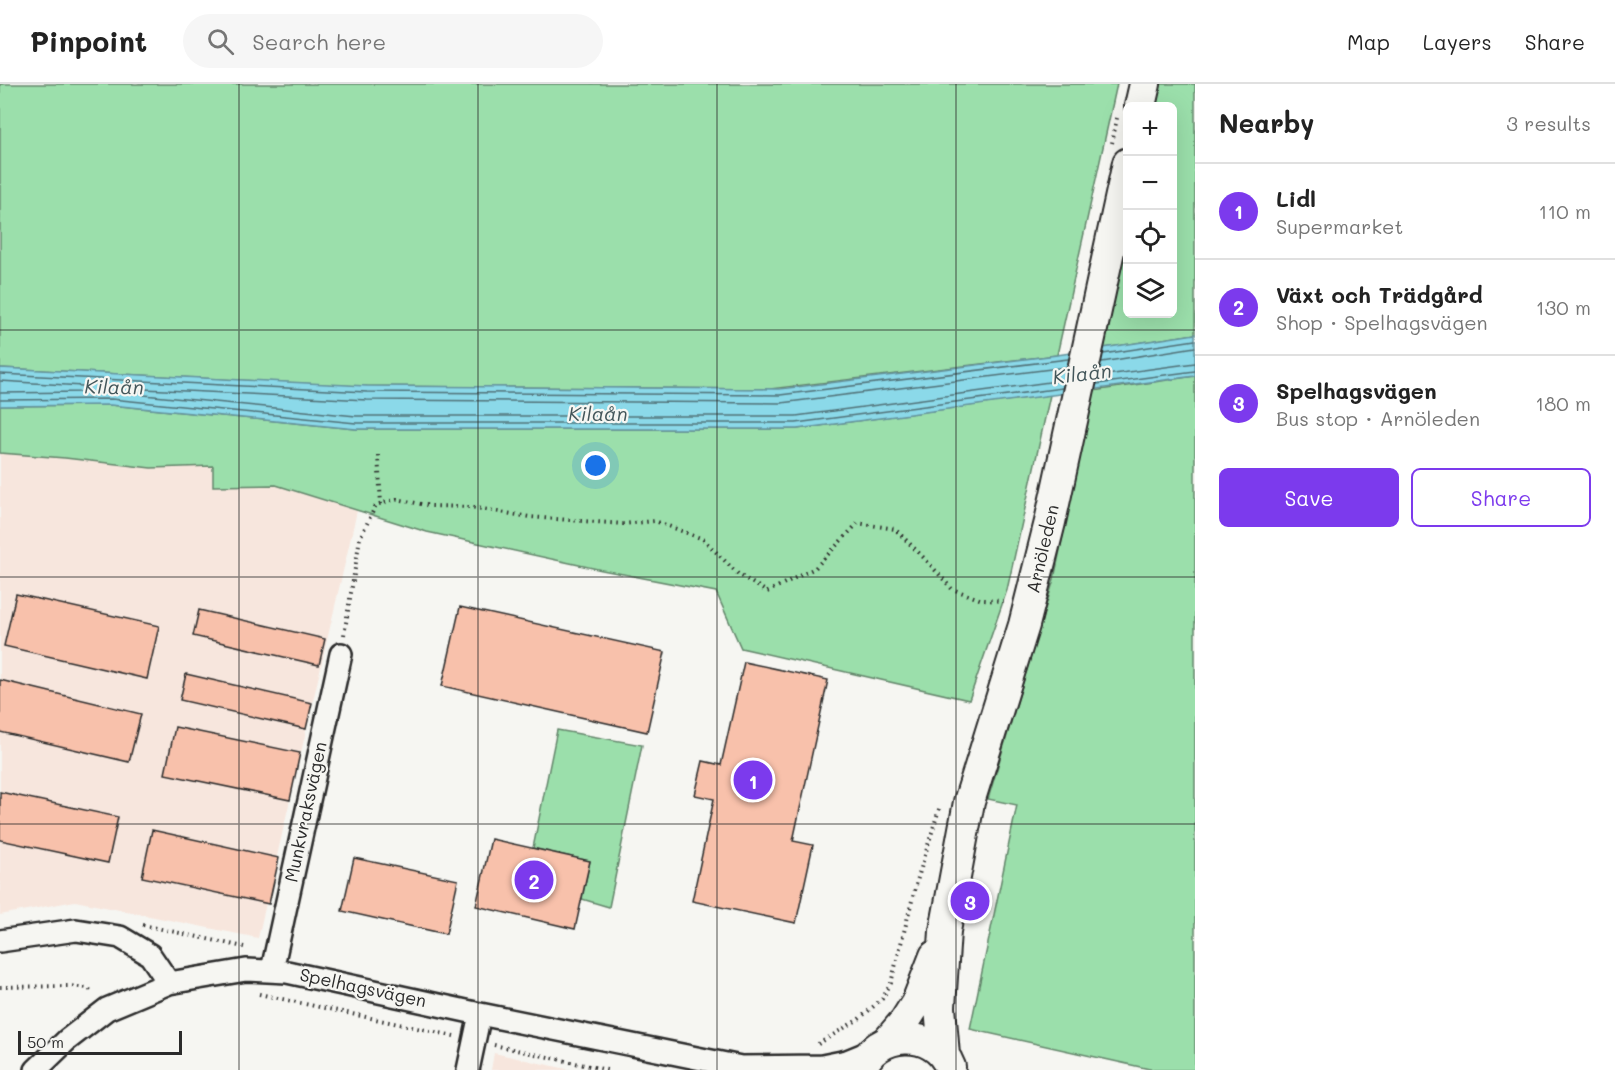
<!DOCTYPE html>
<meta charset="utf-8">
<style>
:root{--surface:#fff;--page:#f6f6f6;--text:#222;--muted:#767676;--line:#e0e0e0;--accent:#7c3aed}
body{margin:0;font-family:Mali,sans-serif;background:var(--page);color:var(--text)}
.controls{position:absolute;right:18px;top:18px;display:grid;overflow:hidden;border-radius:9px;box-shadow:0 6px 24px #0002}
.controls button{width:54px;height:54px;display:grid;place-items:center;padding:0;border:0;border-bottom:2px solid var(--line);background:var(--surface);color:var(--text);font:30px sans-serif}
.scale{position:absolute;left:18px;bottom:15px;width:164px;box-sizing:border-box;padding-left:6px;border:3px solid #2b2b2b;border-top:0;font-size:16px;line-height:21px;white-space:nowrap;color:#2b2b2b;-webkit-text-stroke:4px #f6f6f2;paint-order:stroke}
.you{position:absolute;left:596px;top:382px;width:21px;height:21px;margin:-15px;border:4px solid #fff;border-radius:50%;background:#1a73e8;box-shadow:0 0 0 9px #1a73e833}
.badge{display:grid;place-items:center;width:39px;height:39px;border-radius:50%;background:var(--accent);color:#fff;font-size:20px;font-weight:700}
.pin{position:absolute;translate:-50% -50%;border:3px solid #fff;box-shadow:0 2px 6px #0006}
.list{margin:0;padding:0;list-style:none}
h2{display:flex;justify-content:space-between;align-items:center;height:78px;margin:0;padding:0 24px;font-size:26px}
h2 small{font-size:20px;font-weight:400;color:var(--muted)}
.list li{display:grid;grid-template-columns:39px 1fr auto;gap:18px;align-items:center;box-sizing:border-box;height:96px;padding:0 24px;border-top:2px solid var(--line)}
.list b{display:block;font-size:22px;white-space:nowrap}
.list p{margin:0;font-size:20px;white-space:nowrap;color:var(--muted)}
.list em{font-size:20px;font-style:normal;color:var(--muted)}
.actions{display:flex;gap:12px;padding:18px 24px}
.actions a{flex:1;padding:14px 0;border:2px solid var(--accent);border-radius:9px;text-align:center;font-size:21px;color:var(--accent)}
.actions .main{background:var(--accent);color:#fff}
.icon{flex:none;width:33px;height:33px;fill:none;stroke:currentColor;stroke-width:2;stroke-linecap:round;stroke-linejoin:round}
.map{position:relative;flex:none;width:1195px;height:986px;overflow:hidden}
header{display:flex;align-items:center;gap:36px;box-sizing:border-box;height:84px;padding:0 30px;background:var(--surface);border-bottom:2px solid var(--line)}
header strong{font-size:28px}
nav{display:flex;gap:33px;margin-inline-start:auto;font-size:21px}
.search{width:420px;height:54px;background:var(--page);display:flex;align-items:center;gap:15px;box-sizing:border-box;padding:0 21px;border-radius:33px;color:var(--muted);font-size:22px}
main{display:flex}
aside{flex:1;background:var(--surface)}
.map>svg:first-child{display:block}
</style>
<header>
<strong>Pinpoint</strong>
<div class="search"><svg class="icon" aria-label="search" viewBox="0 0 24 24"><circle cx="10" cy="10" r="6"/><path d="M15 15l6 6"/></svg>Search here</div>
<nav><a>Map</a><a>Layers</a><a>Share</a></nav>
</header>
<main>
<div class="map">
<svg width="1195" height="986" viewBox="0 0 1195 986">
<rect width="100%" height="100%" fill="#f6f6f2"/>
<filter id="ink" filterUnits="userSpaceOnUse"><feTurbulence type="fractalNoise" baseFrequency=".0167" numOctaves="2"/><feDisplacementMap in="SourceGraphic" scale="12" xChannelSelector="R" yChannelSelector="G"/><feConvolveMatrix kernelMatrix="1 2 1 2 8 2 1 2 1" color-interpolation-filters="sRGB"/></filter>
<g filter="url(#ink)">
<path fill="#f7e6dd" d="M0 369 65 374 151 384 214 382 213 402 276 401 357 427 258 854 75 817 0 831Z
M494 969 571 986H491Z"/>
<path fill="#9bdfab" stroke="#63856b" stroke-width="1.5" d="M0 0H1117L1057 271 770 305 357 302 0 284Z
M1161 0H1195V250L1104 264 1127 156 1128 230H1172V22H1156Z
M1195 292V986H1154L970 945 1017 721 988 715 1054 495 1093 307Z
M1050 311 1007 506 969 616 741 564 716 508 602 486 427 448 276 401 213 402V382L151 384 65 374 0 369V322L110 321 356 345H797Z
M557 646 642 661 609 823 582 815 590 777 533 764Z"/>
<path fill="#8bd9e9" stroke="#65939d" stroke-width="1.5" d="M1195 250V292L797 345H356L110 321 0 322V284L367 302 780 305 1057 271Z"/>
<g fill="none" stroke-linecap="round" stroke-linejoin="round">
<path stroke="#517177" stroke-width="1.5" d="M1103 270 1195 256
M1102 278 1195 263
M0 290 367 308 780 311 1068 275
M1099 292 1195 279
M1064 296 796 332H356L144 311 141 308 144 305 367 316 781 319 1067 283
M0 297 83 302 86 305 83 308 0 309
M1097 300 1195 287
M0 316 111 315 356 339H796L1062 304"/>
</g>
<path fill="#f8c1ab" stroke="#2b2b2b" stroke-width="1.5" d="M16 510 159 542 147 595 4 562Z
M460 523 665 568 647 648 442 602Z
M199 526 325 555 319 581 193 552Z
M744 578 828 596 793 757 813 761 796 839 692 817 714 715 695 711 703 677 721 681Z
M186 590 312 619 306 645 180 616Z
M0 596 141 630 129 678 0 648Z
M175 643 300 669 290 716 165 690Z
M0 708 118 733 108 779 0 756Z
M152 746 279 774 269 820 142 793Z
M491 755 590 777 575 845 476 822Z
M354 774 458 796 446 850 342 827Z"/>
<g fill="none" stroke-linecap="round" stroke-linejoin="round">
<g stroke="#2b2b2b" stroke-width="26">
<path id="minor" d="M0 857 76 846 120 853 150 871 169 899 246 886 287 888 480 930 741 983 752 986
M272 886 341 570
M741 983 822 982 847 977 874 966
M36 986 67 956 107 925 169 899
M468 986 480 930"/>
</g>
<g stroke="#2b2b2b" stroke-width="34">
<path id="secondary" d="M1140 22 1145 0
M888 957 905 937 917 918 935 872
M944 971 940 923 945 847 969 718 1024 541 1050 438 1128 79
M861 986C874 946 935 943 950 983"/>
</g>
<path stroke="#2b2b2b" stroke-width="4" stroke-dasharray="1.5 4.5" stroke-linecap="butt" d="M1112 59 1117 34
M378 371 381 420
M344 551 360 454 376 421 397 415 430 422 471 423 529 433 623 440 655 437 703 455 738 490 767 508 815 484 858 439 895 445 927 477 952 505 982 516 1006 517
M143 841 244 863
M0 903 70 902 88 904 93 909
M259 910 454 952
M818 960 859 935 882 915 891 899 917 797 940 722
M494 961 607 986"/>
<use href="#minor" stroke="#f6f6f2" stroke-width="21"/>
<use href="#secondary" stroke="#f6f6f2" stroke-width="30"/>
</g>
</g>
<path fill="none" stroke="#2b2b2b" stroke-width="1.5" stroke-opacity="0.55" d="M239 0V986M478 0V986M717 0V986M956 0V986M0 246H1195M0 493H1195M0 740H1195"/>
<g text-anchor="middle" stroke-width="4.5" stroke-linejoin="round" paint-order="stroke">
<g font-size="18" fill="#2b2b2b" stroke="#f6f6f2">
<text transform="translate(1043 465) rotate(-77)" y="6">Arnöleden</text>
<text transform="translate(306 728) rotate(-78)" y="6">Munkvraksvägen</text>
<text transform="translate(363 904) rotate(12)" y="6">Spelhagsvägen</text>
</g>
<g font-size="20" font-style="italic" fill="#43565a" stroke="#f6f6f2">
<text transform="translate(1082 290) rotate(-7)" y="7">Kilaån</text>
<text transform="translate(114 303) rotate(1)" y="7">Kilaån</text>
<text x="598" y="337">Kilaån</text>
</g>
</g>
</svg>
<div class="controls">
<button>+</button>
<button>−</button>
<button><svg class="icon" aria-label="locate" viewBox="0 0 24 24"><circle cx="12" cy="12" r="6"/><path d="M12 2v4M12 18v4M2 12h4M18 12h4"/></svg></button>
<button><svg class="icon" aria-label="layers" viewBox="0 0 24 24"><path d="M12 4l9 5-9 5-9-5zM3 14l9 5 9-5"/></svg></button>
</div>
<div class="scale">50 m</div>
<div class="you"></div>
<div class="pin badge" style="left:753px;top:696px">1</div>
<div class="pin badge" style="left:534px;top:796px">2</div>
<div class="pin badge" style="left:970px;top:817px">3</div>
</div>
<aside>
<h2>Nearby<small>3 results</small></h2>
<ul class="list">
<li><span class="badge">1</span><div><b>Lidl</b><p>Supermarket</p></div><em>110 m</em></li>
<li><span class="badge">2</span><div><b>Växt och Trädgård</b><p>Shop · Spelhagsvägen</p></div><em>130 m</em></li>
<li><span class="badge">3</span><div><b>Spelhagsvägen</b><p>Bus stop · Arnöleden</p></div><em>180 m</em></li>
</ul>
<div class="actions"><a class="main">Save</a><a>Share</a></div>
</aside>
</main>
